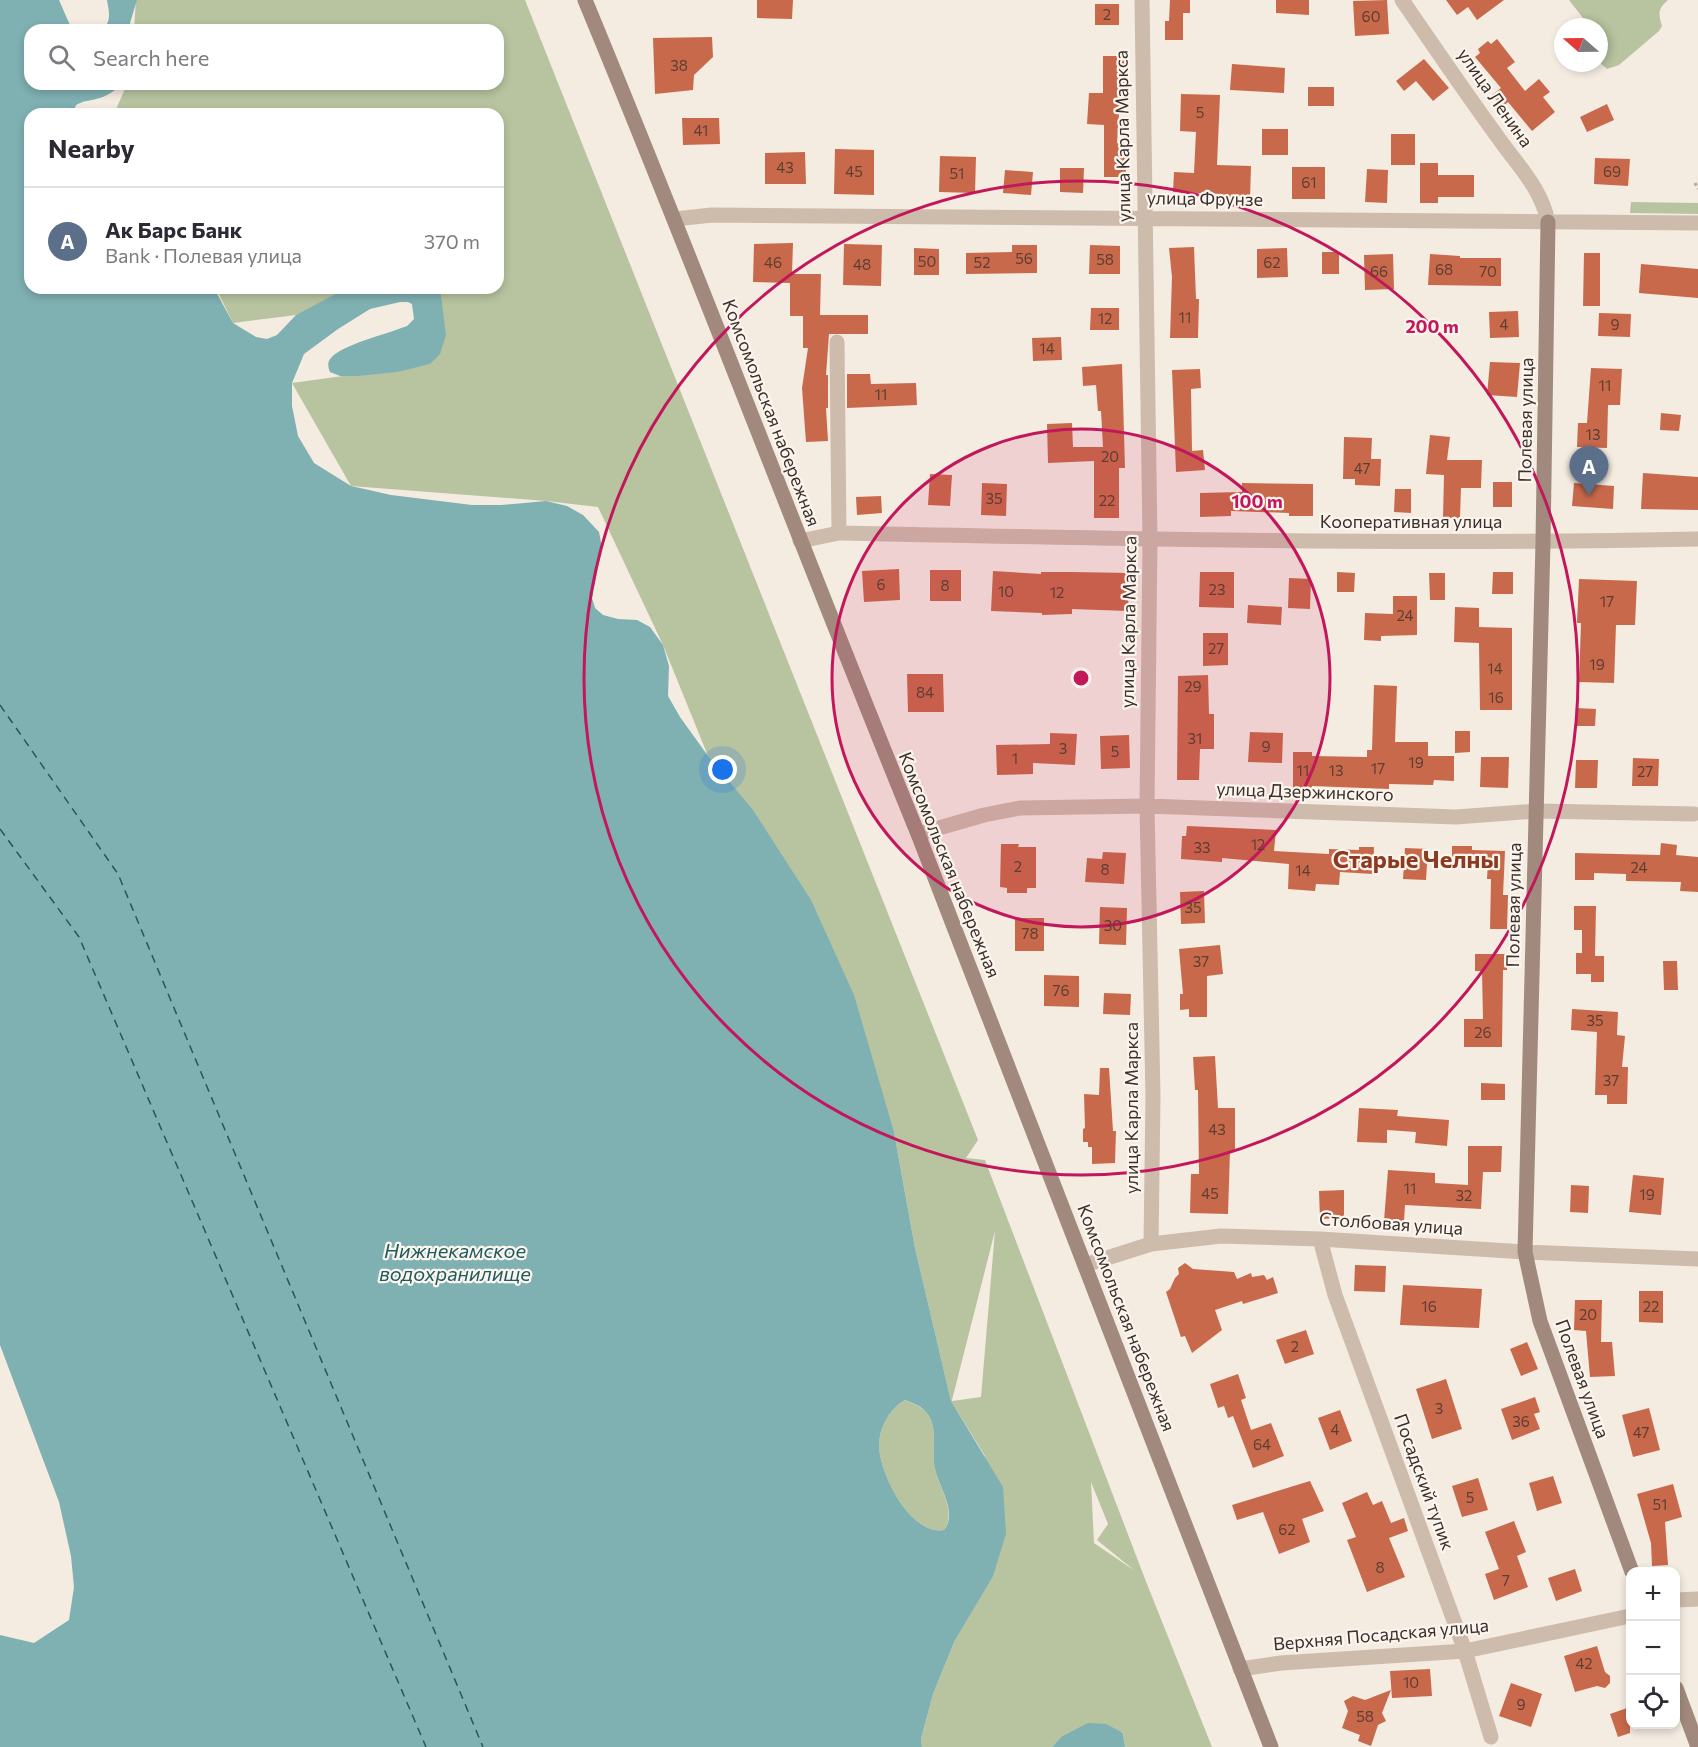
<!DOCTYPE html>
<meta charset="utf-8">
<style>
:root{--surface:#fff;--page:#f2f2f3;--text:#2b2b33;--muted:#7c7c81;--line:#e1e1e2;--accent:#db2777}
body{margin:0;font-family:Commissioner,sans-serif;background:var(--page);color:var(--text)}
.controls{position:absolute;right:18px;bottom:18px;display:grid;overflow:hidden;border-radius:12px;box-shadow:0 3px 9px #0003}
.controls button{width:54px;height:54px;display:grid;place-items:center;padding:0;border:0;border-bottom:2px solid var(--line);background:var(--surface);color:var(--text);font:30px sans-serif}
.compass{position:absolute;left:1554px;top:18px;width:54px;height:54px;border-radius:50%;background:var(--surface);box-shadow:0 3px 9px #0003;rotate:290deg}
.you{position:absolute;left:723px;top:770px;width:21px;height:21px;margin:-15px;border:4px solid #fff;border-radius:50%;background:#1a73e8;box-shadow:0 0 0 9px #1a73e833}
.badge{display:grid;place-items:center;width:39px;height:39px;border-radius:50%;background:var(--accent);color:#fff;font-size:20px;font-weight:700}
.pin{position:absolute;translate:-50% -50px;filter:drop-shadow(0 2px 3px #0008)}
.pin::after{content:'';position:absolute;top:32px;width:21px;height:18px;background:inherit;clip-path:polygon(0 0,100% 0,50% 100%)}
.list{margin:0;padding:0;list-style:none}
h2{display:flex;justify-content:space-between;align-items:center;height:78px;margin:0;padding:0 24px;font-size:26px}
h2 small{font-size:20px;font-weight:400;color:var(--muted)}
.list li{display:grid;grid-template-columns:39px 1fr auto;gap:18px;align-items:center;box-sizing:border-box;height:108px;padding:0 24px;border-top:2px solid var(--line)}
.list b{display:block;font-size:22px;white-space:nowrap}
.list p{margin:0;font-size:20px;white-space:nowrap;color:var(--muted)}
.list em{font-size:20px;font-style:normal;color:var(--muted)}
.icon{flex:none;width:33px;height:33px;fill:none;stroke:currentColor;stroke-width:2;stroke-linecap:round;stroke-linejoin:round}
.map{position:relative;flex:none;width:1698px;height:1747px;overflow:hidden}
.search{position:absolute;background:var(--surface);box-shadow:0 3px 9px #0003;left:24px;top:24px;width:480px;height:66px;display:flex;align-items:center;gap:15px;box-sizing:border-box;padding:0 21px;border-radius:18px;color:var(--muted);font-size:22px}
.panel{position:absolute;background:var(--surface);box-shadow:0 3px 9px #0003;left:24px;top:108px;width:480px;height:186px;border-radius:18px}
.map>svg:first-child{display:block}
</style>
<div class="map">
<svg width="1698" height="1747" viewBox="0 0 1698 1747">
<rect width="100%" height="100%" fill="#f4ebe1"/>
<path fill="#b8c4a0" fill-rule="evenodd" d="M136 0H525L978 1140 966 1158 985 1160 1145 1579 1212 1747H1125L1123 1732 1061 1737 1052 1747H922L921 1739 933 1694 955 1640 985 1456 951 1401 915 1248 894 1132 708 756 663 645 598 507 546 501 351 486 292 383 430 364 424 288H498V114H114L127 84H498V30H134ZM995 1231 981 1397 952 1401V1400ZM1091 1482 1108 1524 1097 1540 1135 1571 1094 1543Z
M1569 0H1668C1658 9 1658 13 1662 26L1659 31 1619 65 1607 69 1599 62V27H1590Z
M1631 202 1698 203V214L1630 213Z
M216 288H359L296 315 233 323Z
M905 1400C916 1405 926 1408 931 1420 936 1433 933 1449 934 1463 936 1484 958 1511 944 1530 911 1536 880 1475 879 1446 879 1428 890 1408 905 1400Z"/>
<path fill="#7fb0b2" fill-rule="evenodd" d="M0 0H59L69 23 75 30H30V84H123C116 90 106 97 96 99 88 101 83 101 76 105L73 114H30V288H214L233 323 256 337 267 339 277 335 296 315 347 288H440L446 335 440 354 430 364 397 372 357 376H340L330 372C328 367 327 362 331 358 341 345 390 333 407 326L414 319 412 304 408 302H400L370 309 338 329 304 354 292 383V406L298 436 314 463 351 486 391 495 472 505H501L546 501 567 506 583 515 599 532 602 548 592 598 595 608 603 615 618 619 637 620 650 627 663 645 669 666 668 696 680 717 708 756 753 810 811 900 854 995 894 1132 915 1248 951 1401 1003 1487 1006 1534 993 1576 955 1640 933 1694 921 1739 922 1747H0V1635L34 1643 69 1620 74 1587 71 1556 59 1502 0 1345ZM905 1400C916 1404 926 1408 931 1420 936 1433 933 1449 934 1463 936 1484 959 1511 944 1530 911 1536 880 1475 879 1446 879 1428 890 1408 905 1400Z
M107 0H137L130 23 132 30H102C112 22 109 11 107 0Z
M1088 1723 1106 1724 1123 1733 1125 1747H1052L1061 1737Z"/>
<g fill="none" stroke-linecap="round" stroke-linejoin="round">
<path stroke="#1f5a5e" stroke-width="1.5" stroke-dasharray="8 6" stroke-linecap="butt" d="M0 705 118 874 483 1747
M0 829 79 937 426 1747"/>
</g>
<path fill="#c8694b" d="M757 0H793L792 19 757 18Z
M1170 0H1190V13H1183V40H1165V21H1169Z
M1276 0H1309V15L1276 13Z
M1387 0 1389 34 1355 36 1353 1Z
M1446 0H1504L1477 20 1468 7 1457 15Z
M1095 4H1119V25H1095Z
M712 37 713 57 694 75 693 90 655 94 653 38Z
M1497 39 1515 62 1507 68 1525 91 1539 79 1550 92 1543 97 1555 112 1532 131 1508 102 1502 107 1492 95 1501 88 1475 57 1480 53 1478 49 1488 41 1491 44Z
M1103 56H1127V85H1121L1117 143H1126V177H1104V125L1087 124 1089 93H1103Z
M1424 59 1449 88 1433 101 1416 81 1404 91 1396 81Z
M1232 64 1285 68 1284 93 1230 90Z
M1308 87H1334V106H1308Z
M1181 94 1220 95 1217 165 1251 166 1250 199 1223 198V194L1173 192 1174 172 1194 173 1196 132 1180 131Z
M1607 104 1614 120 1587 132 1580 117Z
M682 118H719L720 144 683 145Z
M1262 129H1288V155H1262Z
M1391 134H1415V165H1391Z
M835 149 874 150V195L834 194Z
M805 152 806 184H765V153Z
M940 156 976 157 975 193 939 192Z
M1595 158 1630 159 1628 186 1594 184Z
M1420 163H1438V175H1474V197H1438V203H1420Z
M1292 167H1325V199H1292Z
M1060 168H1084L1083 193 1060 192Z
M1367 169 1388 170 1387 203 1365 202Z
M1005 170 1033 172 1031 195 1003 193Z
M793 243 792 274H821L820 315H868V334H829L826 375H828V408H826L828 441 806 442 802 388 808 348H803V316H790V283L753 282 754 244Z
M844 244 882 245 881 286 843 285Z
M1012 245H1037V273L966 274V253L1012 252Z
M1090 245 1120 246V274H1089Z
M1194 247 1196 299H1199L1198 338H1170L1172 277 1169 248Z
M914 248 939 249V275H914Z
M1287 248 1288 277 1257 278V249Z
M1322 252H1339V274H1322Z
M1584 253H1600V306H1583Z
M1393 254 1394 289 1365 290 1364 255Z
M1430 254 1460 256V258H1501V286L1428 285Z
M1641 264 1698 269V298L1639 293Z
M1091 308H1119V330H1090Z
M1518 311 1519 337 1490 338 1489 312Z
M1599 313 1631 314 1630 337 1598 336Z
M1061 337 1062 360 1033 361 1032 338Z
M1490 362 1520 363 1517 397 1487 395Z
M1122 364 1125 468H1119V518H1094V461L1048 463 1047 424 1072 423 1073 447H1103L1101 411H1098L1096 385 1083 386 1082 367Z
M1591 368 1622 369 1620 405H1608L1607 448 1577 447 1578 423H1587Z
M1200 369 1201 388 1191 389 1192 451 1203 450 1205 470 1176 472 1172 370Z
M847 374H870L871 384 916 383 917 405 847 408Z
M1661 413 1681 415 1679 431 1660 430Z
M1430 435 1450 437 1447 460H1482L1481 488H1461L1460 518H1443L1444 475 1426 474Z
M1344 437 1372 438 1371 459H1381L1380 486 1355 485V479H1343Z
M1643 473 1698 477V510L1641 509Z
M930 474 952 475 950 506 928 505Z
M1493 482H1512V507H1493Z
M982 483 1007 484 1006 516 981 515Z
M1242 483 1313 484V516H1289V513L1231 511V516L1200 517V493L1242 492Z
M1574 483 1614 486 1613 509 1572 506Z
M1395 489H1411V513L1394 512Z
M881 496 882 513 857 515 856 497Z
M899 569 900 600 864 602 862 571Z
M930 570H961V601H930Z
M993 571 1041 574V572H1072L1129 573 1128 611 1072 609V614L1042 615V613L991 611Z
M1200 572H1234V608L1199 607Z
M1337 572 1355 573 1354 592H1337Z
M1493 572H1513V594H1492Z
M1429 573H1445V600H1430Z
M1289 578 1311 579 1310 609 1288 608Z
M1579 579 1637 581 1635 625H1616L1614 683 1579 682 1581 623H1577Z
M1393 596H1417V635L1381 636V641L1364 640 1365 613 1393 614Z
M1248 605 1282 607 1281 625 1247 623Z
M1455 607 1479 608V627L1512 628V710H1480L1479 643 1454 642Z
M1203 633H1228V665L1203 666Z
M907 674H943L944 712H908Z
M1208 675 1209 714H1214V749H1200L1199 780H1177L1178 676Z
M1374 685 1397 686 1395 742H1428V756H1454V781L1434 780 1433 785 1389 784V789L1312 786V789H1293V752H1312V756L1367 757V750H1372Z
M1576 708 1596 709 1595 726H1575Z
M1455 731H1470V752L1455 753Z
M1250 732 1283 733 1282 763 1248 762Z
M1050 733 1077 734 1075 765 1033 763V774L997 775 996 745 1050 744Z
M1129 735 1130 768 1101 769 1100 736Z
M1481 757H1509L1508 788 1480 787Z
M1633 758 1659 759 1658 786H1632Z
M1576 760H1598L1597 788H1575Z
M1187 826 1276 830 1274 851 1329 854V849L1359 850V847H1374L1373 874 1340 872 1339 885 1316 884 1315 891 1288 889 1289 864 1222 858V862L1181 859 1182 836H1186Z
M1661 843 1677 845 1676 855 1698 857V892L1680 891 1681 882 1626 881V874L1594 873V880H1575V853L1660 855Z
M1001 844H1019L1018 847H1036V888H1027V893H1007V888L1000 887Z
M1452 846H1472V850L1505 851 1503 895H1508L1507 929H1490L1491 879H1487L1488 862H1452Z
M1405 848 1428 849 1426 880 1403 879Z
M1103 852 1126 853 1124 884 1085 882 1087 858 1102 859Z
M1204 891 1205 923 1181 924 1180 892Z
M1574 906H1596L1595 956H1604V982H1591V974H1576V953H1582V930H1574Z
M1100 907 1127 908 1126 945 1099 944Z
M1015 918H1044V951H1015Z
M1220 945 1223 974 1207 976V1017H1189V1009L1180 1010V994H1183L1179 949Z
M1475 954H1507V970H1503L1502 1047H1464V1019H1483L1482 971H1475Z
M1663 961H1677L1678 990H1664Z
M1044 975 1079 976V1007L1044 1006Z
M1104 993 1131 994 1130 1015 1103 1014Z
M1572 1009 1618 1012 1617 1035 1625 1036 1622 1067H1628L1627 1104H1607V1095H1595L1597 1032 1571 1030Z
M1215 1056 1218 1108H1235V1151H1230L1228 1214 1190 1213 1191 1174H1199L1198 1090H1195L1193 1057Z
M1100 1068H1109L1113 1131H1116L1115 1163 1092 1164V1147H1088V1142H1083V1129L1085 1128 1084 1094 1099 1095Z
M1481 1083 1505 1084V1100H1481Z
M1359 1108 1398 1110 1397 1116 1449 1120 1447 1146 1415 1143 1416 1132 1387 1130V1143L1357 1142Z
M1468 1146H1502L1501 1172H1483L1481 1209 1405 1205 1404 1222 1384 1221 1388 1170 1435 1173V1183L1468 1185Z
M1633 1175 1664 1178 1661 1215 1629 1212Z
M1571 1185 1589 1186 1588 1213 1570 1212Z
M1344 1190V1218L1320 1219 1319 1191Z
M1185 1263 1193 1269 1234 1272 1237 1279 1251 1273 1252 1277 1264 1275 1267 1280 1273 1277 1278 1293 1243 1304 1242 1301 1215 1310 1222 1330 1192 1353 1185 1336 1181 1337 1166 1292 1170 1289 1175 1278 1179 1274 1178 1268Z
M1355 1265 1386 1266 1385 1292 1354 1291Z
M1403 1285 1482 1289 1479 1328 1400 1325Z
M1639 1291H1663V1323L1639 1322Z
M1575 1300H1602L1601 1342H1612L1615 1376 1590 1377 1586 1331 1574 1330Z
M1306 1330 1314 1354 1285 1364 1276 1340Z
M1527 1342 1538 1369 1521 1376 1510 1349Z
M1238 1374 1246 1398 1241 1400 1251 1430 1271 1423 1284 1456 1253 1468 1233 1416 1228 1418 1224 1406 1218 1408 1210 1384Z
M1446 1379 1462 1429 1432 1439 1416 1389Z
M1535 1397 1540 1412 1534 1414 1540 1429 1512 1440 1501 1409Z
M1649 1408 1660 1450 1633 1457 1622 1415Z
M1340 1410 1352 1441 1330 1450 1318 1418Z
M1553 1476 1562 1503 1537 1511 1529 1483Z
M1478 1478 1488 1510 1462 1517 1452 1486Z
M1310 1481 1324 1511 1302 1519 1310 1542 1279 1554 1263 1512 1237 1520 1232 1505Z
M1673 1484 1682 1517 1665 1522 1668 1565 1652 1566 1651 1543 1637 1494Z
M1367 1492 1373 1505 1382 1501 1391 1523 1404 1518 1408 1531 1389 1538 1405 1577 1367 1592 1347 1540 1356 1537 1342 1503Z
M1514 1521 1526 1552 1517 1556 1528 1587 1494 1600 1485 1574 1499 1569 1485 1532Z
M1575 1569 1582 1591 1556 1601 1548 1578Z
M1597 1646 1605 1672 1610 1676V1683L1605 1688 1597 1686 1575 1692 1564 1656Z
M1430 1669 1432 1696 1392 1698 1390 1671Z
M1511 1683 1542 1694 1531 1727 1499 1716Z
M1391 1690 1382 1713 1386 1721 1378 1725 1371 1746 1358 1741 1360 1735 1342 1728 1348 1711 1344 1701 1353 1696 1365 1700Z
M1630 1707V1733L1618 1737 1610 1714Z"/>
<g fill="none" stroke-linecap="round" stroke-linejoin="round">
<path stroke="#b9a596" stroke-width="3" stroke-dasharray="3 3" stroke-linecap="butt" d="M1695 183 1698 189"/>
<path stroke="#cdbbac" stroke-width="15" d="M1142 0 1150 540 1147 806 1153 1096 1151 1244
M1402 0C1433 45 1464 91 1497 136 1517 165 1541 187 1548 222
M675 219 712 215 1698 223
M837 342 839 533
M800 541 839 533C1126 539 1412 545 1698 539
M918 834 984 815 1020 808 1147 806 1456 817 1536 811 1694 814
M1320 1239 1335 1295 1465 1651 1491 1737
M1085 1265 1151 1244 1221 1236 1320 1239 1525 1252 1698 1259
M1676 1600 1698 1599
M1240 1669 1281 1663 1465 1651 1630 1616"/>
<path stroke="#a18a7d" stroke-width="15" d="M585 0C700 277 805 557 918 834L1271 1747
M1548 222 1543 542 1525 1252 1540 1321 1632 1572
M1676 1688 1698 1747"/>
</g>
<circle cx="1081" cy="678" r="249" fill="#c2185b" fill-opacity=".12"/>
<g fill="none" stroke="#c2185b" stroke-width="3">
<circle cx="1081" cy="678" r="249"/>
<circle cx="1081" cy="678" r="497"/>
</g>
<g text-anchor="middle" stroke-width="4.5" stroke-linejoin="round" paint-order="stroke">
<g font-size="15" fill="#5e3e33">
<text x="1107" y="20">2</text>
<text x="1371" y="22">60</text>
<text x="679" y="71">38</text>
<text x="1200" y="118">5</text>
<text x="701" y="136">41</text>
<text x="785" y="173">43</text>
<text x="854" y="177">45</text>
<text x="1612" y="177">69</text>
<text x="957" y="179">51</text>
<text x="1309" y="188">61</text>
<text x="1024" y="264">56</text>
<text x="1105" y="265">58</text>
<text x="927" y="267">50</text>
<text x="773" y="268">46</text>
<text x="982" y="268">52</text>
<text x="1272" y="268">62</text>
<text x="862" y="270">48</text>
<text x="1444" y="275">68</text>
<text x="1379" y="277">66</text>
<text x="1488" y="277">70</text>
<text x="1185" y="323">11</text>
<text x="1105" y="324">12</text>
<text x="1504" y="330">4</text>
<text x="1615" y="330">9</text>
<text x="1047" y="354">14</text>
<text x="1605" y="391">11</text>
<text x="881" y="400">11</text>
<text x="1593" y="440">13</text>
<text x="1110" y="462">20</text>
<text x="1362" y="474">47</text>
<text x="994" y="504">35</text>
<text x="1107" y="506">22</text>
<text x="881" y="590">6</text>
<text x="945" y="591">8</text>
<text x="1217" y="595">23</text>
<text x="1006" y="597">10</text>
<text x="1057" y="598">12</text>
<text x="1607" y="607">17</text>
<text x="1405" y="621">24</text>
<text x="1216" y="654">27</text>
<text x="1597" y="670">19</text>
<text x="1495" y="674">14</text>
<text x="1193" y="692">29</text>
<text x="925" y="698">84</text>
<text x="1496" y="703">16</text>
<text x="1195" y="744">31</text>
<text x="1266" y="752">9</text>
<text x="1063" y="754">3</text>
<text x="1115" y="757">5</text>
<text x="1015" y="764">1</text>
<text x="1416" y="768">19</text>
<text x="1378" y="774">17</text>
<text x="1303" y="776">11</text>
<text x="1336" y="776">13</text>
<text x="1645" y="777">27</text>
<text x="1258" y="850">12</text>
<text x="1202" y="853">33</text>
<text x="1018" y="872">2</text>
<text x="1639" y="873">24</text>
<text x="1105" y="875">8</text>
<text x="1303" y="876">14</text>
<text x="1193" y="913">35</text>
<text x="1113" y="931">30</text>
<text x="1030" y="939">78</text>
<text x="1201" y="967">37</text>
<text x="1061" y="996">76</text>
<text x="1595" y="1026">35</text>
<text x="1483" y="1038">26</text>
<text x="1611" y="1086">37</text>
<text x="1217" y="1135">43</text>
<text x="1410" y="1194">11</text>
<text x="1210" y="1199">45</text>
<text x="1647" y="1200">19</text>
<text x="1464" y="1201">32</text>
<text x="1429" y="1312">16</text>
<text x="1651" y="1312">22</text>
<text x="1588" y="1320">20</text>
<text x="1295" y="1352">2</text>
<text x="1439" y="1414">3</text>
<text x="1521" y="1427">36</text>
<text x="1335" y="1435">4</text>
<text x="1641" y="1438">47</text>
<text x="1262" y="1450">64</text>
<text x="1470" y="1503">5</text>
<text x="1660" y="1510">51</text>
<text x="1287" y="1535">62</text>
<text x="1380" y="1573">8</text>
<text x="1506" y="1586">7</text>
<text x="1584" y="1669">42</text>
<text x="1411" y="1688">10</text>
<text x="1521" y="1710">9</text>
<text x="1365" y="1722">58</text>
</g>
<g font-size="18" fill="#3b302b" stroke="#fbf5ee">
<text transform="translate(1495 98) rotate(55)" y="6">улица Ленина</text>
<text transform="translate(1123 136) rotate(-91)" y="6">улица Карла Маркса</text>
<text transform="translate(1205 199) rotate(1)" y="6">улица Фрунзе</text>
<text transform="translate(771 413) rotate(69)" y="6">Комсомольская набережная</text>
<text transform="translate(1526 420) rotate(-89)" y="6">Полевая улица</text>
<text x="1411" y="528">Кооперативная улица</text>
<text transform="translate(1129 622) rotate(-89)" y="6">улица Карла Маркса</text>
<text transform="translate(1305 792) rotate(2)" y="6">улица Дзержинского</text>
<text transform="translate(949 865) rotate(68)" y="6">Комсомольская набережная</text>
<text transform="translate(1514 905) rotate(-89)" y="6">Полевая улица</text>
<text transform="translate(1132 1108) rotate(-90)" y="6">улица Карла Маркса</text>
<text transform="translate(1391 1224) rotate(4)" y="6">Столбовая улица</text>
<text transform="translate(1126 1318) rotate(69)" y="6">Комсомольская набережная</text>
<text transform="translate(1582 1379) rotate(70)" y="6">Полевая улица</text>
<text transform="translate(1424 1482) rotate(70)" y="6">Посадский тупик</text>
<text transform="translate(1381 1635) rotate(-5)" y="6">Верхняя Посадская улица</text>
</g>
<g font-size="20" font-style="italic" fill="#1f5a5e" stroke="#fbf5ee">
<text x="455" y="1258">Нижнекамское<tspan x="455" dy="23">водохранилище</tspan></text>
</g>
<g font-size="24" font-weight="bold" fill="#8c3b22" stroke="#fbf5ee">
<text x="1416" y="868">Старые Челны</text>
</g>
</g>
<circle cx="1081" cy="678" r="9" fill="#c2185b" stroke="#fbf5ee" stroke-width="3"/>
<g font-size="18" text-anchor="middle" font-weight="bold" fill="#c2185b" stroke="#fbf5ee" stroke-width="4.5" stroke-linejoin="round" paint-order="stroke">
<text x="1432" y="333">200 m</text>
<text x="1257" y="508">100 m</text>
</g>
</svg>
<div class="controls">
<button>+</button>
<button>−</button>
<button><svg class="icon" aria-label="locate" viewBox="0 0 24 24"><circle cx="12" cy="12" r="6"/><path d="M12 2v4M12 18v4M2 12h4M18 12h4"/></svg></button>
</div>
<svg class="compass" viewBox="-18 -18 36 36"><path d="M0-13l5 13h-10z" fill="#e53935"/><path d="M0 13l5-13h-10z" fill="#7c7c81"/></svg>
<div class="you"></div>
<div class="pin badge" style="left:1589px;top:496px;background:#5c6f8a">A</div>
<div class="search"><svg class="icon" aria-label="search" viewBox="0 0 24 24"><circle cx="10" cy="10" r="6"/><path d="M15 15l6 6"/></svg>Search here</div>
<section class="panel">
<h2>Nearby<small></small></h2>
<ul class="list">
<li><span class="badge" style="background:#5c6f8a">A</span><div><b>Ак Барс Банк</b><p>Bank · Полевая улица</p></div><em>370 m</em></li>
</ul>
</section>
</div>
